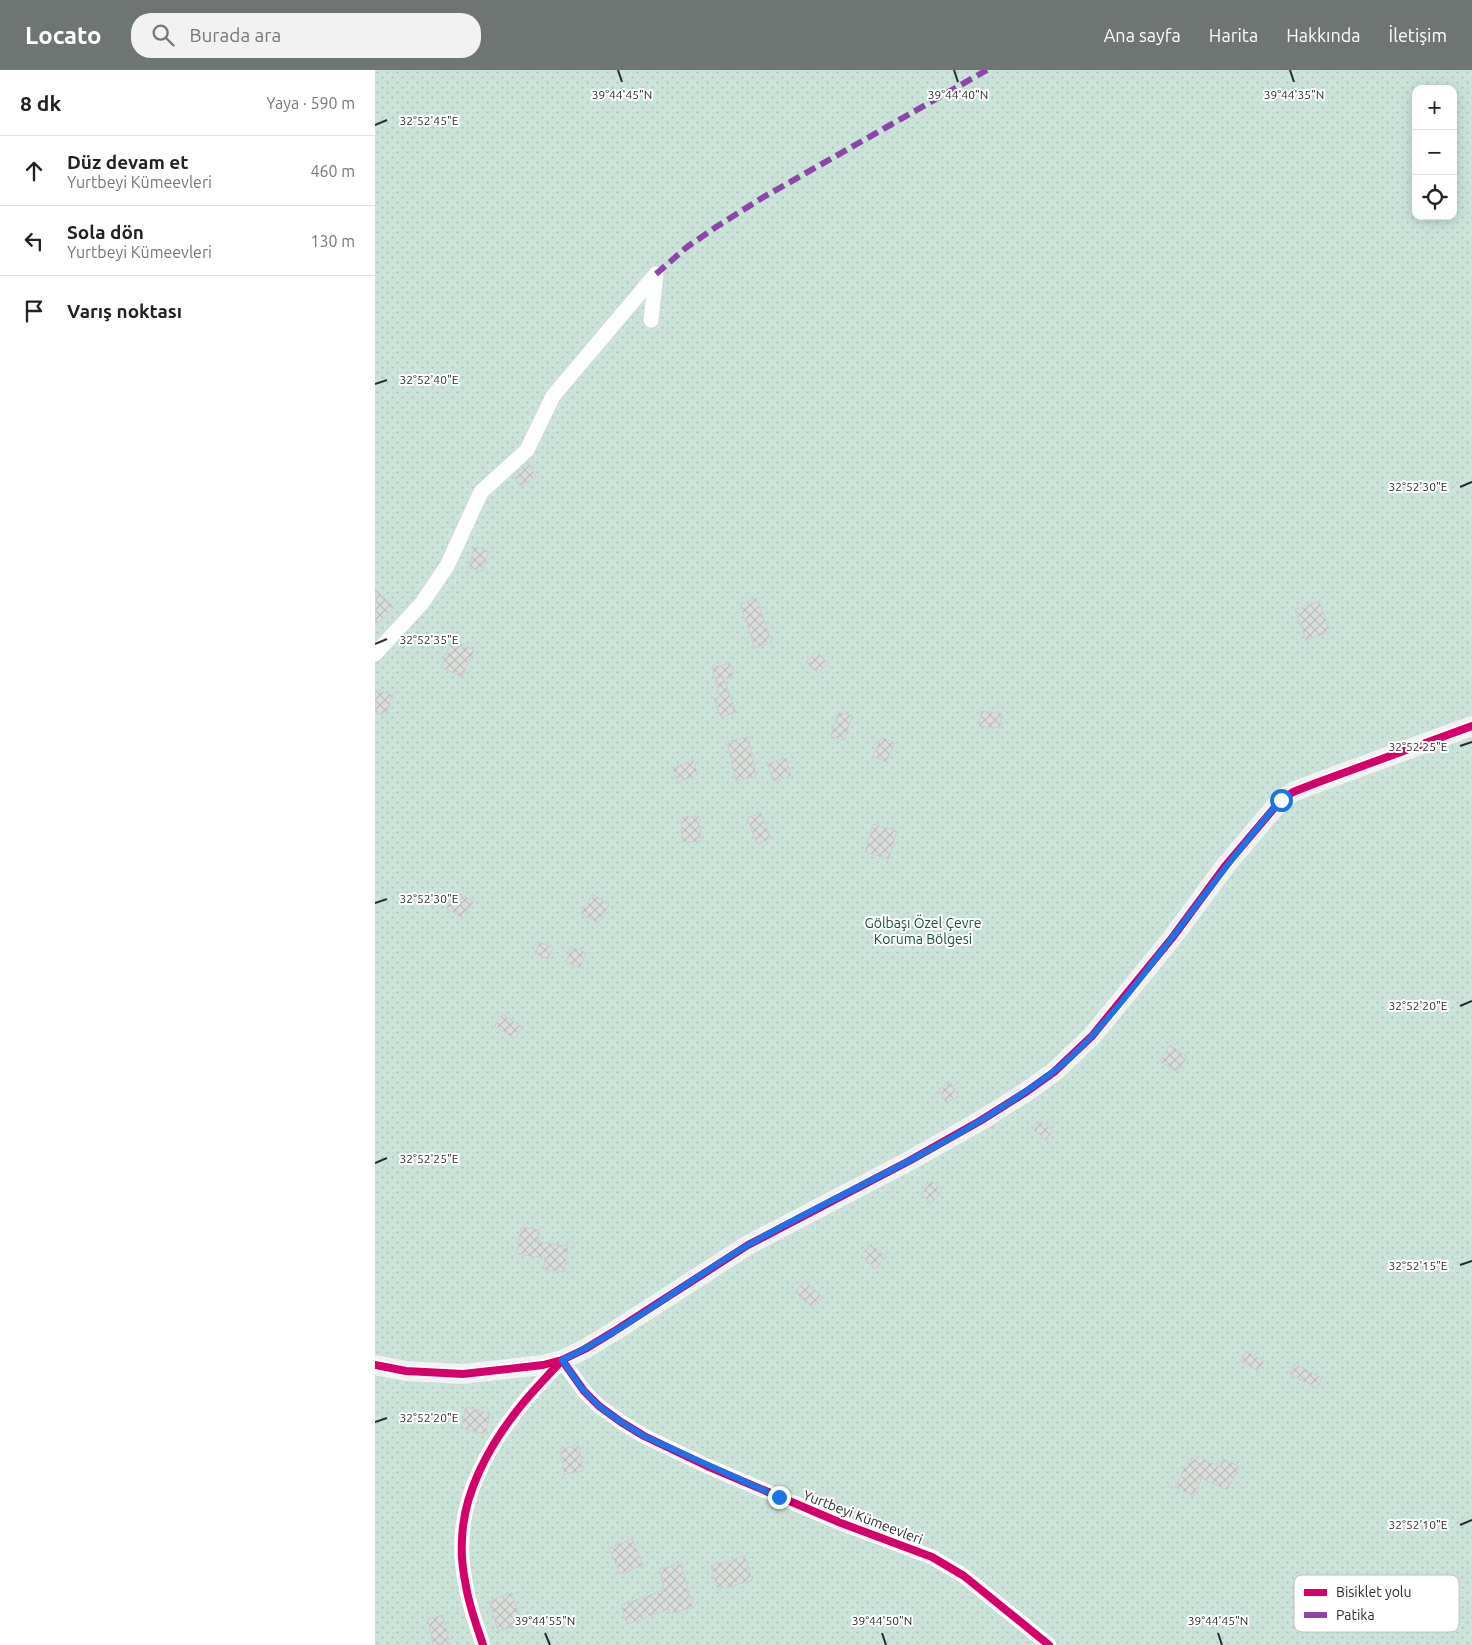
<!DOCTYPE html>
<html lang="tr">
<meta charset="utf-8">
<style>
:root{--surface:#fff;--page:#f2f2f2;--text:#222;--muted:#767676;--line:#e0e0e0;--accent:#6f7572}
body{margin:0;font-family:Ubuntu,sans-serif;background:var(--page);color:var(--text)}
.controls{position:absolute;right:15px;top:15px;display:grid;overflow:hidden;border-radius:10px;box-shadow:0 2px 12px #0003}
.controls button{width:45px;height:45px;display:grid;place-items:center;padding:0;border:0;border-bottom:1px solid var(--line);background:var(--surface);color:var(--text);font:25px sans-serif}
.stop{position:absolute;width:15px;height:15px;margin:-11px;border:4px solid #1a73e8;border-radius:50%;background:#fff}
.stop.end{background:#1a73e8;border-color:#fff;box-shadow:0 1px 5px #0008}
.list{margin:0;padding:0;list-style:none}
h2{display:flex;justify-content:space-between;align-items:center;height:65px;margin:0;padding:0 20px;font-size:21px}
h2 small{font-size:16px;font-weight:400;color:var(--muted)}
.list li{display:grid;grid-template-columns:32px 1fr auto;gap:15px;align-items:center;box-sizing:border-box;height:70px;padding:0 20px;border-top:1px solid var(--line)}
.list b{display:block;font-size:19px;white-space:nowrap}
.list p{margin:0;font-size:16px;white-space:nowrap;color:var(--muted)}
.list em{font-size:16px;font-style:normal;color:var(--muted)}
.icon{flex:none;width:28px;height:28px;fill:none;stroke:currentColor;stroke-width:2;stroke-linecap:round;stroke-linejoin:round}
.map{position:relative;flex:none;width:1097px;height:1575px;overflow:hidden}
header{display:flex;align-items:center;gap:30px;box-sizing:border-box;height:70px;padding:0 25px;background:var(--accent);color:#fff}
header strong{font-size:24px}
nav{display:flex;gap:28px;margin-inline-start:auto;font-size:18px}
.search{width:350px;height:45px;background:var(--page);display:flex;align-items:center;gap:12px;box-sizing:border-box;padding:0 18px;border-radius:20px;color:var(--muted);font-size:19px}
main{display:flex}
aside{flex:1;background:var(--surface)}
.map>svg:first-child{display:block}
</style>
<header>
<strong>Locato</strong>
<div class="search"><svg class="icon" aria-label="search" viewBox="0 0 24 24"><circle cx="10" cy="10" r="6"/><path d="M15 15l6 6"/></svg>Burada ara</div>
<nav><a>Ana sayfa</a><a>Harita</a><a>Hakkında</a><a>İletişim</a></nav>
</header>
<main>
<aside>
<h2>8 dk<small>Yaya · 590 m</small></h2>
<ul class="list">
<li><svg class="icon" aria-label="ahead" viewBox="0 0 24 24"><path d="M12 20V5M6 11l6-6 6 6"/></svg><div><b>Düz devam et</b><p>Yurtbeyi Kümeevleri</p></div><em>460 m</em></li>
<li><svg class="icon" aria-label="left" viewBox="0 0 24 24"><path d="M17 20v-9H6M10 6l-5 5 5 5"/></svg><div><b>Sola dön</b><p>Yurtbeyi Kümeevleri</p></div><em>130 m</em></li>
<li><svg class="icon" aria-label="arrive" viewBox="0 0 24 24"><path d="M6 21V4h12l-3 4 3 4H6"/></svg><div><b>Varış noktası</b></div></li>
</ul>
</aside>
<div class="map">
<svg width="1097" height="1575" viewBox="0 0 1097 1575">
<defs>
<pattern id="park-dots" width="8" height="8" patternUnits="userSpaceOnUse" patternTransform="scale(1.25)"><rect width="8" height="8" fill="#cbe4da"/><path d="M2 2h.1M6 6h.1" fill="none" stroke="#aec4bb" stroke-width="1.8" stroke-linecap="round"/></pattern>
<pattern id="building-cross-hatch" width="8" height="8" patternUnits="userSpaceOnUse" patternTransform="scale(1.25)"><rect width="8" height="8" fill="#dadfdc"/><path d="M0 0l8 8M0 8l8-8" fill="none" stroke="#bbc0bd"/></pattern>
</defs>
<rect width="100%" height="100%" fill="#f4fcf8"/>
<path fill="url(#park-dots)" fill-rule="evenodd" d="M0 0H1097V1575H0ZM1041 19H1078V146H1041Z"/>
<path fill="url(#building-cross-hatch)" stroke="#cbd1ce" d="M154 393 161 407 145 416 139 405Z
M99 477 113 481 108 501 94 498Z
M0 519 19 537 0 557Z
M381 528 397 572 380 578 365 534Z
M944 531 955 562 931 570 920 540Z
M77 570 99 580 87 607 66 597Z
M441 581 453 593 443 603 431 592Z
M355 593 359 607 349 609 361 642 346 647 339 629 345 627 337 598Z
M0 619 18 625 10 646 0 642Z
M606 641 626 643 625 658 604 656Z
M463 642 477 646 469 671 456 666Z
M373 667 381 706 361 711 352 672Z
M507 667 520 673 511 692 498 686Z
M411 688 416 706 398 711 393 694Z
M318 690 323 704 303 712 298 698Z
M386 743 396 768 382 774 372 748Z
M324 746 326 771 307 772 306 747Z
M498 754 522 761 514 789 490 782Z
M82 821 98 832 88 848 71 838Z
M218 824 234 835 223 853 206 843Z
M165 872 178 878 173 889 160 883Z
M197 877 211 883 205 898 191 892Z
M127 944 147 957 140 969 120 956Z
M795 975 812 987 802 1002 785 991Z
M576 1013 583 1026 571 1033 564 1019Z
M666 1052 678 1061 671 1070 659 1060Z
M557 1111 567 1120 556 1133 546 1124Z
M146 1157 165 1160 163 1172 193 1176 189 1202 169 1199 170 1188 142 1184Z
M496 1174 511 1187 501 1199 486 1185Z
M430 1211 447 1227 437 1237 420 1222Z
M871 1281 889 1291 883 1301 866 1291Z
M920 1294 947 1308 942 1318 915 1304Z
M91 1337 115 1343 110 1364 86 1358Z
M204 1376 208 1401 189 1404 185 1379Z
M823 1386 844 1397 848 1389 864 1396 852 1420 827 1408 818 1426 800 1417 813 1391 815 1392 817 1388 821 1390Z
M257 1469 268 1495 245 1504 234 1478Z
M370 1486 377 1510 343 1520 336 1496Z
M306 1494 318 1538 295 1543 294 1539 252 1554 246 1535 289 1520 284 1499Z
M137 1523 147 1554 123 1561 114 1531Z
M68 1545 75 1575H58L53 1549Z"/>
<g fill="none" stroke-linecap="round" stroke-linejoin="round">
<g stroke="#d2d8d6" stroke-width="17">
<path id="street" d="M0 584 47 533 72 496 106 422 152 380 178 326 281 204 276 250
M108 1575C102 1556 94 1536 91 1516 88 1502 86 1485 87 1470 88 1424 113 1378 141 1342 155 1323 172 1307 187 1290L209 1321 224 1336 246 1352 269 1366 332 1396 466 1453 557 1487 589 1506 674 1575"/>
</g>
<g stroke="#d2d8d6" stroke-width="22">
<path id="secondary" d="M0 1295 31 1301 88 1304 168 1295 187 1290 210 1279 238 1262 373 1175 534 1091 605 1051 651 1022 679 1002 717 966 797 868 851 795 906 730 918 722 941 713 1097 656"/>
</g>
<use href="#street" stroke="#fdfffe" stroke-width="15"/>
<use href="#secondary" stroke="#edf4f2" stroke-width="20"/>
<path stroke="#8e44ad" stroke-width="6" stroke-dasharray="12 6" stroke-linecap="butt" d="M281 204 312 177 341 157 387 128 612 0"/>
<g stroke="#fff" stroke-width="11">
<path id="cycleway" d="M0 1295 31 1301 88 1304 168 1295 187 1290 210 1279 238 1262 373 1175 534 1091 605 1051 651 1022 679 1002 717 966 797 868 851 795 906 730 918 722 941 713 1097 656
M108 1575C102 1556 94 1536 91 1516 88 1502 86 1485 87 1470 88 1424 113 1378 141 1342 155 1323 172 1307 187 1290L209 1321 224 1336 246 1352 269 1366 332 1396 466 1453 557 1487 589 1506 674 1575"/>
</g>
<use href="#cycleway" stroke="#d6006c" stroke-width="8"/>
</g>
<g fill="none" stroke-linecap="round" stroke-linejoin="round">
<path stroke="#1a73e8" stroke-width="6" d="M404 1427 269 1366 246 1352 224 1336 209 1321 187 1290C253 1259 310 1212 373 1175 454 1129 540 1092 618 1043 647 1024 676 1006 701 982 726 958 747 932 768 905 814 847 857 785 906 730"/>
</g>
<path fill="none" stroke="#272c2a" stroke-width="2" d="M243 0 247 12M579 0 583 12M915 0 919 12M0 55 12 50M0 314 12 310M1085 417 1097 412M0 574 12 569M1085 676 1097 672M0 833 12 829M1085 936 1097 931M0 1093 12 1088M1085 1195 1097 1191M0 1352 12 1348M1085 1455 1097 1450M170 1563 175 1575M507 1563 511 1575M843 1563 847 1575"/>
<g text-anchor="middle" stroke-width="4" stroke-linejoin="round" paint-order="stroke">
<g font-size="14" fill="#164e3d" stroke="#fff">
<text x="548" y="858">Gölbaşı Özel Çevre<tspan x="548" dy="16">Koruma Bölgesi</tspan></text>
</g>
<g font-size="14" fill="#272c2a" stroke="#fff">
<text transform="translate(488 1447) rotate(21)" y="5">Yurtbeyi Kümeevleri</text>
</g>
</g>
<rect x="919" y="1505" width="165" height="57" rx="8" fill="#fff" stroke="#bec0bf" stroke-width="1"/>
<rect x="929" y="1519" width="23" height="7" fill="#d6006c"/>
<rect x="929" y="1542" width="23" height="6" fill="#8e44ad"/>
<g font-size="14" fill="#272c2a">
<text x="961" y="1527">Bisiklet yolu</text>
<text x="961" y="1550">Patika</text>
</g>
<g font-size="12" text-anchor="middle" fill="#272c2a" stroke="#fff" stroke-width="4" stroke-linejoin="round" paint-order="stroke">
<text x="247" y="29">39°44'45"N</text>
<text x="583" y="29">39°44'40"N</text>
<text x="919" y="29">39°44'35"N</text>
<text x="54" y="55">32°52'45"E</text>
<text x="54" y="314">32°52'40"E</text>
<text x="1043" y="421">32°52'30"E</text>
<text x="54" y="574">32°52'35"E</text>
<text x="1043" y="681">32°52'25"E</text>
<text x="54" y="833">32°52'30"E</text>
<text x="1043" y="940">32°52'20"E</text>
<text x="54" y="1093">32°52'25"E</text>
<text x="1043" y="1200">32°52'15"E</text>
<text x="54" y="1352">32°52'20"E</text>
<text x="1043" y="1459">32°52'10"E</text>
<text x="170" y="1555">39°44'55"N</text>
<text x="507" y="1555">39°44'50"N</text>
<text x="843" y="1555">39°44'45"N</text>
</g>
</svg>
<div class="controls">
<button>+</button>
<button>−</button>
<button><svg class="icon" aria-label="locate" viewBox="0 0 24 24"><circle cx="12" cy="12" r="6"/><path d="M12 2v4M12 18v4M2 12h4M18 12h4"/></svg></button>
</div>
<div class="stop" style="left:906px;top:730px"></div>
<div class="stop end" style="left:404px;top:1427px"></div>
</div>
</main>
